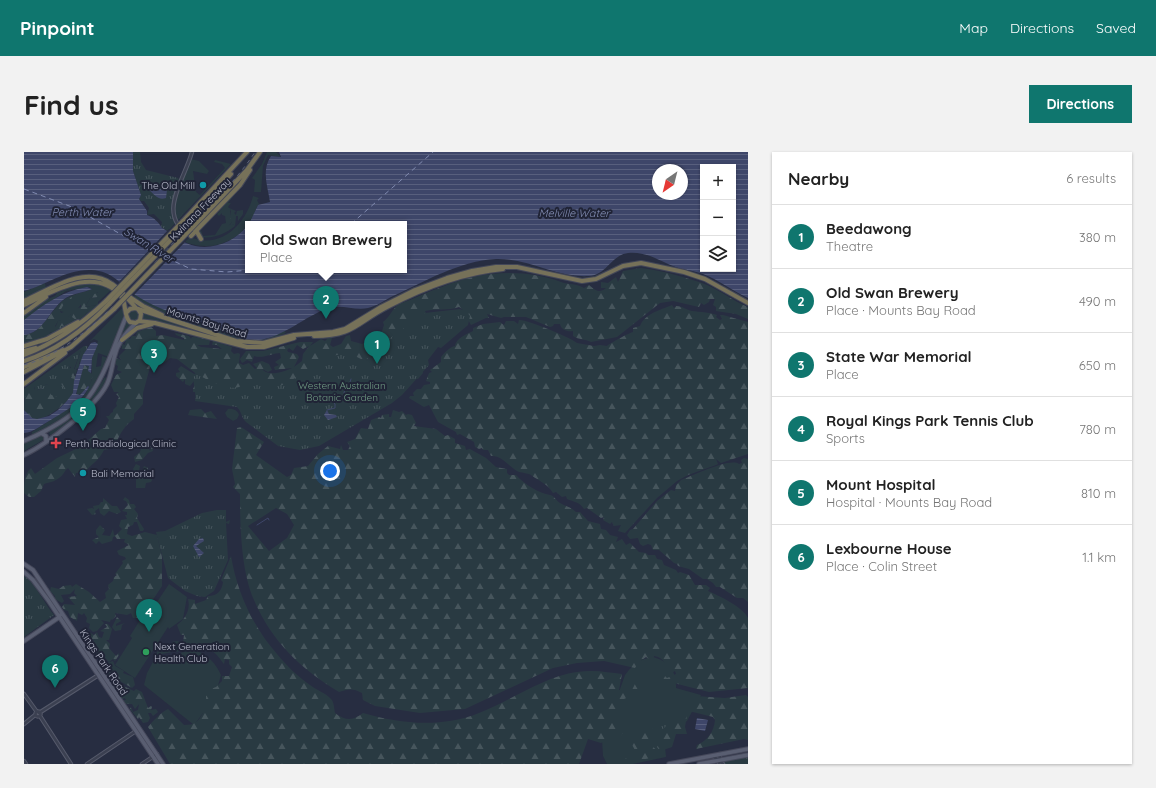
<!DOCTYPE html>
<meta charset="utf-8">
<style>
:root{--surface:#fff;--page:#f2f2f2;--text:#222;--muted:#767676;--line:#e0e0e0;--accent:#0f766e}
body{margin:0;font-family:Quicksand,sans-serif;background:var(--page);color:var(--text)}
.controls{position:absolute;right:12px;top:12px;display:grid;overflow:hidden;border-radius:0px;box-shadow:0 1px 3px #0004}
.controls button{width:36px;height:36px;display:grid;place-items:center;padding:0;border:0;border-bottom:1px solid var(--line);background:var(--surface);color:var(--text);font:20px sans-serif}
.compass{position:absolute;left:628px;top:12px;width:36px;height:36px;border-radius:50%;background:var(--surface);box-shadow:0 1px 3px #0004;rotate:215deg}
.you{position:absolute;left:306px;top:319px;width:14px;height:14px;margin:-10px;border:3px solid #fff;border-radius:50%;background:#1a73e8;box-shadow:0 0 0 6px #1a73e833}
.badge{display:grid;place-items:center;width:26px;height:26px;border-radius:50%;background:var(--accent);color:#fff;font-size:13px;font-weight:700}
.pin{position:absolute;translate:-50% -33px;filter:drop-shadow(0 1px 2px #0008)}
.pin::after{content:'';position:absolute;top:21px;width:14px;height:12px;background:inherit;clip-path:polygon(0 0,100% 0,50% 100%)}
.popup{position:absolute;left:221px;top:69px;width:162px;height:52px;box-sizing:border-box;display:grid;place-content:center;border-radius:0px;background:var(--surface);filter:drop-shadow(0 1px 3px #0005);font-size:13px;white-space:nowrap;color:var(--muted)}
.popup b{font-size:15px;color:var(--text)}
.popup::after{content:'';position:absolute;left:50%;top:100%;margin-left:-8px;border:8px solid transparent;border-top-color:var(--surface)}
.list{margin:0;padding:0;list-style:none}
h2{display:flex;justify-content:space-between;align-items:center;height:52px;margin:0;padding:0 16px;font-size:17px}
h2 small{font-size:13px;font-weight:400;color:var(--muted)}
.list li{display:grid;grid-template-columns:26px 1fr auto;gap:12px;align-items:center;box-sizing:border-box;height:64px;padding:0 16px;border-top:1px solid var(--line)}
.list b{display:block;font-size:15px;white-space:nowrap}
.list p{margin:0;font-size:13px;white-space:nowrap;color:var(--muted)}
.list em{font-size:13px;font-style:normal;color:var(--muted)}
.icon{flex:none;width:22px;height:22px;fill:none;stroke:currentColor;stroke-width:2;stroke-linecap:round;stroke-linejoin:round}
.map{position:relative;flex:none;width:724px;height:612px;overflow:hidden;border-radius:0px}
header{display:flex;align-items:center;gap:24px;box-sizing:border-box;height:56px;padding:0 20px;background:var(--accent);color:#fff}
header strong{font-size:19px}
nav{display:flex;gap:22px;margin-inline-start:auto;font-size:14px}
.intro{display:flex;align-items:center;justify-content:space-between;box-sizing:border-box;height:96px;padding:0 24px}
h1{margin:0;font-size:28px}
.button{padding:10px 18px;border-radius:0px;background:var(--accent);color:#fff;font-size:14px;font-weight:700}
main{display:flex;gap:24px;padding:0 24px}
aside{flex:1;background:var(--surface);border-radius:0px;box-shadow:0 1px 3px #0004}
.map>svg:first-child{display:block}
</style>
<header>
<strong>Pinpoint</strong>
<nav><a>Map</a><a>Directions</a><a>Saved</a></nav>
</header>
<div class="intro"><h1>Find us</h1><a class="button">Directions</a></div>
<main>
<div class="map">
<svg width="724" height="612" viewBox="0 0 724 612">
<defs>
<pattern id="forest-firs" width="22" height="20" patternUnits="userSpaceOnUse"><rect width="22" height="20" fill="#293a42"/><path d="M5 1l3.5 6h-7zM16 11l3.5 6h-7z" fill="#46555c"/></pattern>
<pattern id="park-tufts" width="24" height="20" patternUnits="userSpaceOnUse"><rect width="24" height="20" fill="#293a42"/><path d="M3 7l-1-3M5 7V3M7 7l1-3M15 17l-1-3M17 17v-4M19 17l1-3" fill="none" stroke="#46555c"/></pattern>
<pattern id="water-rules" width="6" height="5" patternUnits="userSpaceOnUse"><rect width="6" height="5" fill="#3e4669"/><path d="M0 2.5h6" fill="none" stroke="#585f7d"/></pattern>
</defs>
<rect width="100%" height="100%" fill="#272d41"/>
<path fill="#293a42" d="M243 0H252L257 5 244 3 239 14 237 40H230L231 28 228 26 238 12Z
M167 7 175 9 185 19 183 22 169 19 172 40 176 43 201 16 198 12 190 10 191 8 207 12 153 69C145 49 161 27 167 7Z
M227 22 204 51H207L204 55 207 57 206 60 208 70 202 77 209 72 211 74C201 82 190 87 177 85L175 81 177 78 179 84 191 83 198 72 202 71 201 64 198 63V61L195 64 193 62Z
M229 44 235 46 233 48 235 52C231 56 230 64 227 69 212 91 186 100 161 90L166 85C197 98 222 72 229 44Z
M21 131 22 136 0 147V140Z
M65 131 79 133 87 138 74 150V153L61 155 66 146 74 145V140C71 143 69 143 65 145 60 148 51 160 48 165L55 161 56 158 65 157 61 163 64 161 51 171 11 191 14 186 29 180 34 169 37 168V177V174L40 173 42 166 47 162 36 159 41 149 34 153C44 142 56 142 68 137L65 135 42 139 0 168V162C10 156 19 148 31 144L33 141 56 132Z
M111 142C133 158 159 163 184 173 201 180 216 187 235 188 244 188 252 182 260 178L262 181C254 185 246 188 238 189 210 192 134 162 110 146Z
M100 154 99 171 85 205 74 201 72 215 77 214 78 204 84 206C65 248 50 264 8 283V280L55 250 62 241 68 227V206L74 189 70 187 65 190Z
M104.5 163a5.5 5.5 0 1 1 11 0a5.5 5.5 0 1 1-11 0Z
M119 161 210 190 118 168Z
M102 168 109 172 93 192V191Z
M81 225 83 228C77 243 41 279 26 283L25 279 56 258 65 248Z
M204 257C208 256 214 258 215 263L213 267 209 269 203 265 201 261Z
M17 283 20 284 21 287 0 299V290Z
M145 432 163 445 159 467 145 477 144 475 111 526 91 513 108 486 106 484 116 468 123 465Z
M167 498C181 499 192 511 197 523 193 541 182 558 170 573L120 533 123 521 130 508Z
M628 505C644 508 653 519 652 536L677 543 663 569 648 579 641 594 642 605 609 612H583L579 604 578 588 601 523C608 513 616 507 628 505Z"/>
<path fill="url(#forest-firs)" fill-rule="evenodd" d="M157 49H163V54L155 67 152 59 155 57 152 52Z
M207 57 212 59 210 61 212 63 213 59 219 58V62L214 69V64H212L211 74 209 72 205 77H202L201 74 206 73 208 70 206 69Z
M617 116C639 119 662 125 683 133 697 139 709 149 724 155V167L712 162 692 159V155L689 153 691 147H686L685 150 680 153 677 151 675 155 649 149 636 151 593 185 567 190C561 187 555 188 549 184V179C544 180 537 178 536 172H530L529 174 526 175 502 165H480L477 166 463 162 465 166H462L447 173 438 157 435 155C424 159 412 156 401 159L404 165V215L398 217 399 221 394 227 391 226 366 252 299 231 208 242 175 224 153 207 146 206 141 210 126 215 119 241V252L110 262V267C106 270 102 273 99 278 93 286 92 297 80 298 74 310 68 311 62 319L58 317V320L52 321 51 325 44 316C40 319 39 324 35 326 30 330 26 330 20 332L17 339 10 345H5L0 341C0 332 0 322 7 316L11 322 33 306 56 295 77 277 81 276 85 268 82 264H85L87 261 89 260V258L93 254 92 251 95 245 92 242 95 240H90L87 233 92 223 98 220 93 218 94 214 91 212 92 206 97 208 95 204 102 197H98V192L101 193 102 186 106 187 108 184H112L113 180 127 175 132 179V184L139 183 160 188V186L152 183 151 181 165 184 167 187 168 185 182 186 186 189 185 193H173L177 195 198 197 193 193H188L189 189 208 195 207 199 210 202 214 201 216 202 215 211 219 213 225 211 231 217 233 216 229 212 238 209 245 212 248 218 244 220 238 217C244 225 260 220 268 216L251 218 250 215 255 213 251 210 257 206 256 201C249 201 239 207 230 204L228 210 223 208 218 211 216 207 222 199H239L276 190H289L286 194 297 187 301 189 304 186H308L306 193 309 195 317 192 322 184 326 183 327 189 338 192 357 182 360 173 359 170C366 165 368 157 375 152 390 147 403 140 418 135 456 119 499 116 537 130 545 133 552 131 560 136L565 133C571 138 575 142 582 136H577V130L584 131 592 125 594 130 599 119ZM273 193 279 197 285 194 279 202 278 209 270 215 275 205 273 202 264 200 263 198 265 196 269 199Z
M75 140 74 145 66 146 61 155 74 153 61 163 64 158H56L57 165 52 168 48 165 52 157 57 155V151L65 144Z
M48 145 46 151 40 152 36 159 37 161 46 158 43 161H48L43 166 46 167 42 170 44 171 42 175 37 174V178L35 175 37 168 34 169 31 174 34 179 30 182 26 180 25 184 15 186V189L0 192V183C22 181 27 150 48 145Z
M648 153 650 156 652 154C659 154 662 158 668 159 676 160 684 160 693 163L692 165 696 168 698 167 696 163H699L724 170V302L697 311 692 307 694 312 692 313 664 323 653 329 633 346 601 381 594 379 597 373 590 374 588 370 586 372 579 368 580 365 577 366 563 356 560 357C556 350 550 350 543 347L542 344 538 345 532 340 529 341C524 332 515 329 507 323 504 321 497 321 493 319 485 314 477 303 467 304L464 298H459L458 296 455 297 451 295 450 290 436 282 433 283 432 280 414 270 405 253 400 255 385 246 386 244H390L389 241 393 237H397L400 233 406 232V230L402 229 405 221 408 220 406 218 417 210V205C420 201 426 195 431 194 432 186 443 182 449 179V176L459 172 476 170 480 173 482 169H490L494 172 495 168C502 167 550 187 553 191L570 194 576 193 583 194C586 191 605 181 609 180V176L616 174C621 161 637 158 648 153Z
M59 197 60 201 55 208V215L50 219 57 198Z
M44 213 50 220V223L52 225C49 230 51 236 49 241 43 253 5 283 0 257 0 251 1 246 1 241H5V237H8V234H11L10 239 12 242 17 241 13 238 22 235 21 232 24 233 30 240Z
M60 213 65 214V219L69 223 65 235 64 234 58 241 53 243V237Z
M157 214 175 225V240H169V237L172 231 170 229 166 234 161 232V227L159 230 152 224V221L156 220 154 217Z
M177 257 181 261 187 259 193 267 164 263 166 258Z
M369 258 375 260 378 259 382 263 384 262 388 263 392 271 390 274 412 277 421 284 424 283 431 287V291L441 294 442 298 446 297 462 306 472 315 483 317V321L485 323H492C501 333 515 341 526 343 531 344 532 349 536 351 541 354 547 355 552 360H556L564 369 576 372 577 377 582 378 586 383 594 385 592 390 598 387 602 393 606 391 615 400 622 401 624 403H631L633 407 638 408 640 413 652 418 654 421 656 420 665 423 671 433H682L686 436 684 439C695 444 718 454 724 466V536L685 540 634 527 635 522 640 523 643 526 652 522 651 519 646 522C644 514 639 505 630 504L629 510 622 505 614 511 611 516 580 509 553 511 529 516 441 557 396 561 351 554 339 548 338 541C329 536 324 537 315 540 276 516 248 490 230 448 217 419 216 373 216 342L209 335 211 332 208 317 213 276 217 275 240 290 232 303 263 325 267 323 270 316 284 314 294 302 304 294 316 297 317 293 319 298H324L326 294 323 290 331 287 337 276 344 277 347 268 355 265 357 266 358 263 365 262V265H367ZM252 356 263 362 270 373 263 386 245 399 224 374Z
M123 294H127L125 297 126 299 128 295 129 299 124 301 118 308 111 310 110 305 116 300 117 297H121Z
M720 306 724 307V450L719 446H713L696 435H692L689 431 683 427H679L665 417 654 414 653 412 650 411 635 398H629L627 393 624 392 619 394 616 392 614 386 606 387 603 383 606 378 609 377 633 349 647 338 651 339 652 333 657 328C668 324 706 305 715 312L718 311 717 308Z
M112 312 116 314 115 319H118L120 314 124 316 121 327 127 326 128 328 127 330 122 331 121 336H112V322L109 317Z
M101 345 105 348 106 352H110L112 355 110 357 114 362 113 366 120 377 119 379H116L113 370H110L109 373 104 375 103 382 108 384 121 380 133 383 138 405V434L124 455 119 458 117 457V466H109L107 461 103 463 91 461 92 464 88 468 87 467 86 470 77 468 80 471 73 479 69 480 65 476 66 472 62 470 63 466 60 461 58 463 54 461 53 469 46 465 44 459 40 458 38 455 40 452 51 453 44 445 53 444 50 441 51 437 46 442 37 443 40 449 38 451 31 447V444L26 439 27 435 35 437 39 434 47 433 48 435 52 432 65 440 76 450 82 446 81 441 85 437 84 433 89 429 90 425 93 423 91 422 99 411 98 409 102 407 101 405 95 403 93 399 105 393 100 390 101 387H93L91 384 89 385 88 389 78 392 75 389 72 392 68 388 75 385 72 382V378L76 373 81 378 78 383 86 384 89 377 90 383H92L98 377 95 374 97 368 103 367 101 363H103V360L98 359 104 353 102 349 99 348Z
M79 346 88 354H93L97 360 93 362 85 359 80 364 76 361 75 356 71 359 72 362 68 363 63 357 68 356 70 357 69 354 75 353 77 350H79Z
M207 404C213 440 229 475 253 502 262 513 274 525 286 533 292 538 302 541 307 547 310 550 310 556 311 561 322 569 328 569 339 561 376 572 418 576 455 561 492 547 527 518 568 519 578 519 588 521 598 522L595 538H608L611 532H615L617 541 610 545 600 546 607 549 596 557 594 571 602 577 592 590 588 584 577 591 564 587 555 612H146L124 575C129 569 137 560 144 557L160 573C171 573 174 570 179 561H174L182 548V544L187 541 184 538 192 535 198 529V524H205L208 515 205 512V508L201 507 200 512C196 507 194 503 188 499 185 497 178 497 175 492L170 493 169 496 156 498 153 500 151 498 148 490 153 489 159 491 160 483H157L153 473C161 467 167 458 164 447L171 448V452L182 448 184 444C194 444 198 438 199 430L197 428Z
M93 465 97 469 92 472V474L101 471 98 473 97 478 91 479 88 475Z
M81 472H84L88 477 85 488H82L86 492 85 496 92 504 95 501V503L91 509 89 507 85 510 82 507 77 510 73 502 67 500V496L71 495 68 493 63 495 60 489 68 491 71 487 67 489 65 487 66 482 62 484 57 480 62 478 70 483 73 480 75 485 78 486 80 480 76 479 83 475Z
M149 495 148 500 133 503V500L141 496Z
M89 509 91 514 100 519 99 521 109 525 111 533 108 536 94 528 93 531 110 539 112 537 118 540 124 556 127 554 128 555 127 558 132 557 134 560 129 564 127 561H124L126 566 124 570 119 571 115 565 114 567 106 557 107 555 109 560 114 558 115 552 111 557 108 552H102L99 548H102L101 546 98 547 95 542 97 539 91 537 82 523 87 518 83 520 80 515 83 511Z
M722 543 724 545V588L720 587 672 597 673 593C683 589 690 580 691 568L689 565 665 559 671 544 701 546Z
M655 558 654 564 659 566 661 562 663 563 661 575 663 582H652L648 595 636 599 633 595 635 592 639 591 629 583 625 586 624 588 629 587 628 594 636 601 642 603 606 610 601 608 603 604H606L611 598 607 591 624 575C638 582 650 579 648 561Z"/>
<path fill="url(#park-tufts)" d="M109 0H116L117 10 122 18 154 26 156 29C153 45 142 55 151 71L144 79 137 75 138 70 130 62 123 63 125 56 120 49H117L115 47 117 43 109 19Z
M436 157 442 159 446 164 444 173 417 196 414 195 404 208 405 213 378 243 368 251 295 294 276 298 254 294 222 270C217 265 218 260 213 255L171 249C173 240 167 228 171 221 181 227 205 239 215 235 222 232 224 227 232 227 243 227 250 234 259 233L307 204 325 201 337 207H342L351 202 362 189 401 161Z
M60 194H64L56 212 55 208 60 200 59 198H57L50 217 53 218 51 224 50 220 47 218V215L43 214 45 217 43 220 48 224 47 226 51 227 50 229H44L43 233 40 228H38L36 230 42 239 48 238 50 233 46 245 40 240 37 243 39 247 31 244 35 239 33 238 31 242 27 243 24 233 21 232 24 237 22 238 18 236 13 238 20 241 19 245 16 242 9 244 7 240 11 237V234H8L9 237 5 238V241H1L2 246H0V237Z
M193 358H202V370L206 368 205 372 202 371 204 408 190 439 181 445 173 444 161 439 144 426 132 380 141 379 178 361Z
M0 424C9 428 22 454 30 463L0 485Z
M637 562 645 563 646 571 639 577 630 576 627 570H633Z
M724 605V612H700L701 609Z"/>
<path fill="url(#water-rules)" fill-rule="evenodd" d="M0 0H109V19L117 43 115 47 123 59V63C131 66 134 70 138 76 146 80 154 87 162 91 184 101 210 91 224 73V118H380V72H225L234 53 246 50C244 35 237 19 247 4L257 5 255 0H724V146C709 139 695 128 679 122 669 118 658 118 649 114 634 108 621 99 604 101 587 103 583 123 565 124 533 126 504 106 472 107 435 109 402 129 369 144 361 148 353 154 344 156 331 159 318 152 305 156 282 163 259 186 234 188 215 189 200 179 182 172 158 164 135 158 113 144 96 133 90 119 67 118 42 117 23 133 0 139ZM679 15H709V117H679ZM634 18H658V42H634Z
M128 33 135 37 143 38 142 46C134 49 130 42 125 38Z
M63 135 68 137C59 141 47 141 39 148 25 159 19 181 0 183V168C19 153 38 139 63 135Z
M67 191 71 190 74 192 68 206 67 221 64 219 65 214 60 213 52 242 56 243 64 234 65 235C55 253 41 259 25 269 16 274 10 280 0 281V258L8 266 13 267 25 264 34 258 42 250 49 241 50 229 59 203Z
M303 258 305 262 312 263 313 265 304 268 300 263Z
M179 386 180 389 172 394 180 401 175 405 169 394 175 387Z
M673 566 684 568 681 579 671 577Z"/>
<path fill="#272d41" d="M145 77 162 89 109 144 95 130Z"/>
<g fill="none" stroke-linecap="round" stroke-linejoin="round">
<path stroke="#3e4669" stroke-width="1" d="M326 230 327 227
M320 241 321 237
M303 258 311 256V252L308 248 316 244
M233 373 244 366 245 368"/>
<path stroke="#818bb1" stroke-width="1" stroke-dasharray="5 4" stroke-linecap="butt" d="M0 37 48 55 127 99
M327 72 409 0
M143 106 167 117 203 120 225 118"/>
<g stroke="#565a6b" stroke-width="4.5">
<path id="minor" d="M167 84C131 64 160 29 168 0
M0 542 13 560
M11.5 562a2.5 2.5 0 1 1 5 0a2.5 2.5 0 1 1-5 0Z
M15 561 73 524 75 516
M16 564 47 612
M0 572 11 563
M689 604 699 612
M0 609 2 612
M63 612 112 579
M118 612 133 602
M695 612 696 602"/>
</g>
<g stroke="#45485a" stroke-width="5.5">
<path id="major" d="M17 281 22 284V290
M0 289C21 280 43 269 59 252 80 229 90 193 102 165
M0 303C23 292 72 255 83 232 87 224 88 214 90 206 93 191 102 180 113 170
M0 412 9 418 139 612
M0 420 9 428 24 448 134 612
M0 489 34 466 36 463
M645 612 724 597
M675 612 724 603"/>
</g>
<g stroke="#434758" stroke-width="6">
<path id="highway" d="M159 69 223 0
M162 72 207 22
M167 77 223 18 236 0
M173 80 177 87
M167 84 216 33 226 18
M104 144 119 154 138 163
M0 149C25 138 61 112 88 132 97 138 105 148 112 156
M0 153C28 140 71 113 97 144 103 152 99 163 106 170L112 171 116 168 117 162 114 157
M103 160 106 157 111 156 212 189 239 191 270 183 309 180 321 177 357 155 391 138 423 126 448 119 472 115H493L558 129 572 127 599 114 617 111 660 120 681 127 724 151
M0 161 22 145
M115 169 131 171 223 195H240L270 186
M290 184C330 184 332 171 363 155 399 136 438 121 479 117
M98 188 113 176 128 172
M0 194 23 187 54 170
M0 199 12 196
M0 203C31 191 58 172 82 149
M0 209C32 199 62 176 85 152
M0 215 39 198
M0 220 47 195 90 157
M0 232 41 201"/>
</g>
<use href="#minor" stroke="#3b4051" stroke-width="2.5"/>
<use href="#major" stroke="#595e71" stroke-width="3.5"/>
<use href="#highway" stroke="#767159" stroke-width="4"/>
<path stroke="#5e6377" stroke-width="1" stroke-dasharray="4 4" stroke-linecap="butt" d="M0 213C60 197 114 127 156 84 182 57 211 31 231 0"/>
<g stroke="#434758" stroke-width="6" stroke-linecap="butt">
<path id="highway-bridge" d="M82 149 159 69
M85 152 162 72
M90 157 167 77"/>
</g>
<use href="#highway-bridge" stroke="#767159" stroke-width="4"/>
</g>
<g fill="#0f9aa8" stroke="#202436" stroke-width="1.5">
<circle cx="179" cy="33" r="4"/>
<circle cx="59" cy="321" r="4"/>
</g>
<path fill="#e0444e" stroke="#202436" stroke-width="1.5" d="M30 285h4v4h4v4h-4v4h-4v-4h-4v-4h4z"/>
<circle fill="#2e9e5b" stroke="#202436" stroke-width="1.5" cx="122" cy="500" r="4"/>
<g text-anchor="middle" stroke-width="4" stroke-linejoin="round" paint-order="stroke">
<g font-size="10" fill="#b8bbcb" stroke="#202436" text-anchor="start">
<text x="171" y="37" text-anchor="end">The Old Mill</text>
<text x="41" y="295">Perth Radiological Clinic</text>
<text x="67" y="325">Bali Memorial</text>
<text x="130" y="498">Next Generation<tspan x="130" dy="12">Health Club</tspan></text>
</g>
<g font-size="10" fill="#b8bbcb" stroke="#202436">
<text transform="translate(176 57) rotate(-46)" y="4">Kwinana Freeway</text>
<text transform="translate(183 170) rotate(17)" y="4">Mounts Bay Road</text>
<text transform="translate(80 510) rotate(56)" y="4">Kings Park Road</text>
</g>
<g font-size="10" fill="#709b83" stroke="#202436">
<text x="318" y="237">Western Australian<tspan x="318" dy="12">Botanic Garden</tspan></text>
</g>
<g font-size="11" font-style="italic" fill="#818bb1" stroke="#202436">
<text x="58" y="64">Perth Water</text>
<text x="550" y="65">Melville Water</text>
<text transform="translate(125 93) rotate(32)" y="4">Swan River</text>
</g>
</g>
</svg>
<div class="controls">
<button>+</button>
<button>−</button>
<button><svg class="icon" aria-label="layers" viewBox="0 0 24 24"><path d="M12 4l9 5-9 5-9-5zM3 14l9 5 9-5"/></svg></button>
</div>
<svg class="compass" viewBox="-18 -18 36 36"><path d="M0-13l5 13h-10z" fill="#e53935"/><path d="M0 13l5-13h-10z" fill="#767676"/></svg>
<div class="you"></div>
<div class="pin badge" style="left:353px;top:212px">1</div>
<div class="pin badge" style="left:302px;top:167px">2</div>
<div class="popup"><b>Old Swan Brewery</b>Place</div>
<div class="pin badge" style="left:130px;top:221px">3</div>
<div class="pin badge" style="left:125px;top:480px">4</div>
<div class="pin badge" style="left:59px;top:279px">5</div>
<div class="pin badge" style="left:31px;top:536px">6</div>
</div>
<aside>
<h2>Nearby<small>6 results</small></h2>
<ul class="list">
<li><span class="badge">1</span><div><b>Beedawong</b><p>Theatre</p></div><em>380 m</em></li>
<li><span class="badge">2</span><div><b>Old Swan Brewery</b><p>Place · Mounts Bay Road</p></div><em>490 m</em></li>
<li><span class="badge">3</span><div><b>State War Memorial</b><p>Place</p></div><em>650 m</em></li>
<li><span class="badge">4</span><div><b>Royal Kings Park Tennis Club</b><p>Sports</p></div><em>780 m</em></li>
<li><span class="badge">5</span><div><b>Mount Hospital</b><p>Hospital · Mounts Bay Road</p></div><em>810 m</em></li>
<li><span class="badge">6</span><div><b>Lexbourne House</b><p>Place · Colin Street</p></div><em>1.1 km</em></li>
</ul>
</aside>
</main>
